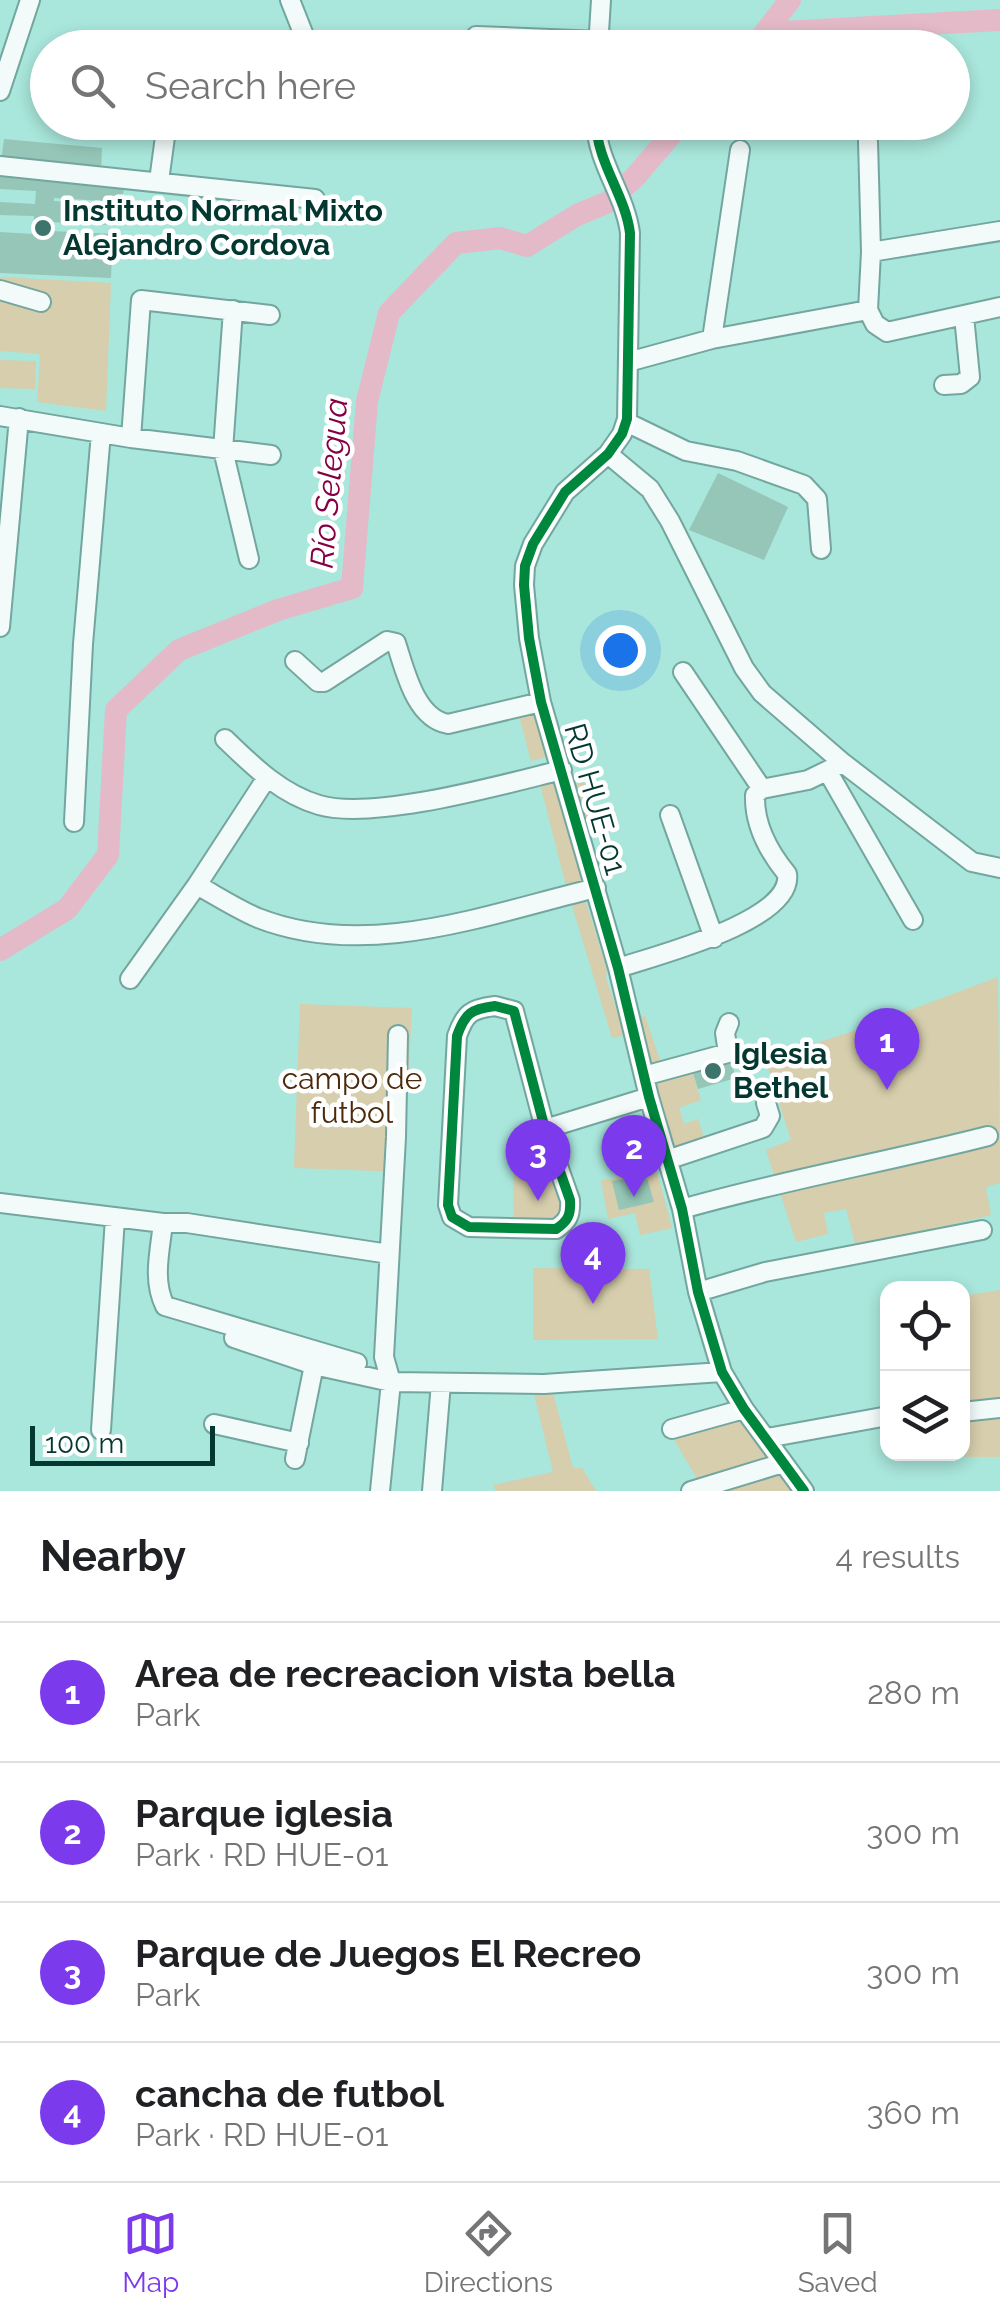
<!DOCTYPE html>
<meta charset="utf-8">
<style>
:root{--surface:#fff;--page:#f2f2f2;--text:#202124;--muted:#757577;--line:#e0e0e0;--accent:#7c3aed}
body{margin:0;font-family:Raleway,sans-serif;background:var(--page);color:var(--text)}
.controls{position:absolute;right:30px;bottom:30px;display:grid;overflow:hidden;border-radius:20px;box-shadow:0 5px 15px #0003}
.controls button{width:90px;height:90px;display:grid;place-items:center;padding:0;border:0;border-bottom:2px solid var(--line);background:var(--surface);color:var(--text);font:50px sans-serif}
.scale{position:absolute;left:30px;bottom:25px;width:185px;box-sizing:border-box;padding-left:10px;border:5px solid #033830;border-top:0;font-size:28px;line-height:35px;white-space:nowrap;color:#033830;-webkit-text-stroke:8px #fff;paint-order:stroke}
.you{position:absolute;left:620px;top:650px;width:35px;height:35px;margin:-25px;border:8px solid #fff;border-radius:50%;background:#1a73e8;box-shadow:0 0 0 15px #1a73e833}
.badge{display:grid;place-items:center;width:65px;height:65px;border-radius:50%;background:var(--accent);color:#fff;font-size:32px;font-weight:700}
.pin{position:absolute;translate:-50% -82px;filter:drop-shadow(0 2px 5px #0008)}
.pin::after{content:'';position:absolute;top:52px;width:35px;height:30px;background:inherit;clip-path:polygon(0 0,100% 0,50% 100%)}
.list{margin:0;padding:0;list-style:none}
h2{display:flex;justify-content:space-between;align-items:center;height:130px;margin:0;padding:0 40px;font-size:42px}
h2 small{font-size:32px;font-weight:400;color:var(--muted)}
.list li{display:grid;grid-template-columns:65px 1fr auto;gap:30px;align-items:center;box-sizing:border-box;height:140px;padding:0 40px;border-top:2px solid var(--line)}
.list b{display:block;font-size:38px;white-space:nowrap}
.list p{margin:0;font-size:32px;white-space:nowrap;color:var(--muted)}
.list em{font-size:32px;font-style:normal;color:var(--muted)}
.icon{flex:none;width:55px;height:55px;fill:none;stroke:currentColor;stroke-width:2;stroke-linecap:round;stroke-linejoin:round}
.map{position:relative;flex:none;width:1000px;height:1491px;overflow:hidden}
.search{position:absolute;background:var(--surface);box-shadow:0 5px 15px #0003;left:30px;right:30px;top:30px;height:110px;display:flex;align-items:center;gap:25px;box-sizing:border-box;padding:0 35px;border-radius:55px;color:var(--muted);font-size:38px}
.sheet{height:690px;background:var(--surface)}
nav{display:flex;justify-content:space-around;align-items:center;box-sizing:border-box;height:140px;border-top:2px solid var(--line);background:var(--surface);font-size:28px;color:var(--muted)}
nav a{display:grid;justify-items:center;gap:5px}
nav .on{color:var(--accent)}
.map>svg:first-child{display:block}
</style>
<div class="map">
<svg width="1000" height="1491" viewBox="0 0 1000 1491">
<rect width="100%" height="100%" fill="#a9e6db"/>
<path fill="#d6ceac" d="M0 277 111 283 106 411 37 402 40 354 0 351Z
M0 360 36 361 35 389 0 388Z
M534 704 547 757 531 761 517 708Z
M555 772 585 882 566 886 538 776Z
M584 782 597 832 581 835 567 785Z
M584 896 607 969 606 978 625 1035 612 1038 570 899Z
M998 977 1000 1183 986 1187 991 1215 856 1247 846 1209 824 1213 828 1234 796 1242 766 1150 791 1140 765 1059 854 1031Z
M300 1004 412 1008 404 1172 294 1168Z
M645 1016 662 1066 650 1069 635 1018Z
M690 1064 701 1100 679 1108 684 1124 698 1119 704 1138 675 1149 650 1075Z
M650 1144 672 1228 640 1235 635 1213 608 1219 601 1180 630 1176 624 1150Z
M513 1174 554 1175 563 1204 559 1220 514 1222Z
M533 1268 649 1269 658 1339 533 1340Z
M1000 1290V1457H965L962 1296Z
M552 1389 573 1468H582L596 1491H496L493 1485 553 1472 533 1390Z
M740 1412 798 1491H704L671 1434Z"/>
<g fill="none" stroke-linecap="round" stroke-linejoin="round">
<path stroke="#e4bac8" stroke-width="22" d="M764 33 1000 20
M753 48 790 0
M0 950 67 909 108 855 116 710 179 650 278 610 352 588 367 401 389 313 456 243 500 238 527 246 577 215 608 202 635 177 682 122"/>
</g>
<path fill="#95c6b7" d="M4 139 102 148 101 171 1 162Z
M0 173 125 180 122 202 54 198V201L111 204 110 225 52 222 51 231 113 234 111 278 0 273V232L33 234 34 216 0 215V202L35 204 36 191 0 189Z
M718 473 788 507 764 560 689 530Z
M729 1055 736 1078 698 1089 690 1063Z
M646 1175 654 1202 619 1210 612 1181Z"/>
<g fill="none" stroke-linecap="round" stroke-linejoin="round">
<g stroke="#73a69e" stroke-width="22">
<path id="minor" d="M290 0 309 48
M476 36 599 41
M598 48 601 0
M0 91 30 0
M596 122C597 163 625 194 630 233L627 419 622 434 608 454 565 492 533 544 525 566 524 585 529 638 541 702 618 968 649 1097 682 1209 698 1292 722 1372 744 1409 804 1491
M470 125 596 126
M0 166 315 199
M159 181 167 122
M871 252 1000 231
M0 290 41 302
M233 310 223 450 249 559
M868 310 875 324 887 332 1000 307
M712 339 740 150
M628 362 712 339 868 310 871 252 868 141
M944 385 961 384 970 377 964 316
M0 416 131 438 271 455
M626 422 686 451 737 461 804 485 817 499 821 549
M131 438 141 300 270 315
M608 454 650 489 670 521 744 668 762 693 843 763 972 862 1000 868
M0 627 19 418
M295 661 318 682H324L387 641 396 643C405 670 415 718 448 724L541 702
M683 672 762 789
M225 739C253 766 281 794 319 805 374 821 504 784 562 770
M828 772 913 920
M670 815 714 938
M74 822 83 644 101 433
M197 885C217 896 237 909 258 918 368 961 487 914 596 888
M618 968C654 956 794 921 787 874 769 852 754 824 755 795L762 789 808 780 843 763
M130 979 197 885 266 779
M495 1006 514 1011 545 1129 570 1200C571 1215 568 1221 556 1229L469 1227 452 1217 448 1205 457 1036C465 1013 471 1009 495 1006Z
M644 1076 728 1053 725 1033 729 1023
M545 1129 649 1097
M670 1159 763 1128 770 1116 766 1103
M0 1203 163 1223C160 1251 152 1280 165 1306L357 1363
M682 1209C783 1180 887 1162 988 1136
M163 1223H187L389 1254
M698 1292 765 1272 982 1230
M234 1338 314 1365 391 1382 544 1384 722 1372
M962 1412 1000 1408
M214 1424 299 1443
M672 1429 744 1409
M101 1430 115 1218
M767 1438 888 1416
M295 1459 314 1365
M380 1491 391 1382 384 1357 396 1137 398 1035
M432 1491 441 1383
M691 1491 783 1463"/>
</g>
<use href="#minor" stroke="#f2fbfa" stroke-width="18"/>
<g stroke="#fff" stroke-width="16">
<path id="cycleway" d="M596 122C597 163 625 194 630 233L627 419 622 434 608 454 565 492 533 544 525 566 524 585 529 638 541 702 618 968 649 1097 682 1209 698 1292 722 1372 744 1409 804 1491
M495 1006 514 1011 545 1129 570 1200C571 1215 568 1221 556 1229L469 1227 452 1217 448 1205 457 1036C465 1013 471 1009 495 1006Z"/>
</g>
<use href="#cycleway" stroke="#00873e" stroke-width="10"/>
</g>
<g fill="#3d756c" stroke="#fff" stroke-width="4">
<circle cx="43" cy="228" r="10"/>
<circle cx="713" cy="1071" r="10"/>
</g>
<g text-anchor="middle" stroke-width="9" stroke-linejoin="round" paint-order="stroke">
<g font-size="30" font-weight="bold" fill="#033830" stroke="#fff" text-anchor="start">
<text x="63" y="221">Instituto Normal Mixto<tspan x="63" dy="34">Alejandro Cordova</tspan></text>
<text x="733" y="1064">Iglesia<tspan x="733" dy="34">Bethel</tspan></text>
</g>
<g font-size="30" fill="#033830" stroke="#fff">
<text transform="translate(595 799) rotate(74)" y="10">RD HUE-01</text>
</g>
<g font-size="30" fill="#4c2b0c" stroke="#fff">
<text x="352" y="1089">campo de<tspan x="352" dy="34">futbol</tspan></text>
</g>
<g font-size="32" font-style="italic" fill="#850043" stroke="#fff">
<text transform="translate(329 483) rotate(-85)" y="11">Río Selegua</text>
</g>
</g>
</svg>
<div class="controls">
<button><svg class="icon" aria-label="locate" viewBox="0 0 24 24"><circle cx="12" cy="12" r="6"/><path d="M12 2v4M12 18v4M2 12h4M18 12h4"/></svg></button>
<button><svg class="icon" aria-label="layers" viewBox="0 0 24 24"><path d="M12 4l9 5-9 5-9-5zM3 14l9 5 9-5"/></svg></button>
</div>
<div class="scale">100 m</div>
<div class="you"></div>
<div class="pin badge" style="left:887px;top:1090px">1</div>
<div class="pin badge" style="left:634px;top:1197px">2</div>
<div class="pin badge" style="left:538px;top:1201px">3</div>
<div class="pin badge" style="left:593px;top:1304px">4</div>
<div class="search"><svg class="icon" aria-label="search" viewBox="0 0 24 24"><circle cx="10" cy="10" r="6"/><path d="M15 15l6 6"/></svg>Search here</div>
</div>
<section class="sheet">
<h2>Nearby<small>4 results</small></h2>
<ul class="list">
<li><span class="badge">1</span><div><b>Area de recreacion vista bella</b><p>Park</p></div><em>280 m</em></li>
<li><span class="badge">2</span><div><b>Parque iglesia</b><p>Park · RD HUE-01</p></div><em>300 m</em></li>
<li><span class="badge">3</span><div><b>Parque de Juegos El Recreo</b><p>Park</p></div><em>300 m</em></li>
<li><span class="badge">4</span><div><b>cancha de futbol</b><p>Park · RD HUE-01</p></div><em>360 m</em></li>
</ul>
</section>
<nav>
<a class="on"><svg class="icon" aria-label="map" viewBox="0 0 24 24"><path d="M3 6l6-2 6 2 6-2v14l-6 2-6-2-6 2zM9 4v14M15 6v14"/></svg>Map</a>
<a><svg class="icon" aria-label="directions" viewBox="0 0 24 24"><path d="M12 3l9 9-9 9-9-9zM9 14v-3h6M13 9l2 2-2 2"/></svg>Directions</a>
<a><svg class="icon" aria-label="saved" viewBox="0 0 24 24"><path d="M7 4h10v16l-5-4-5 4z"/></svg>Saved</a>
</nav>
